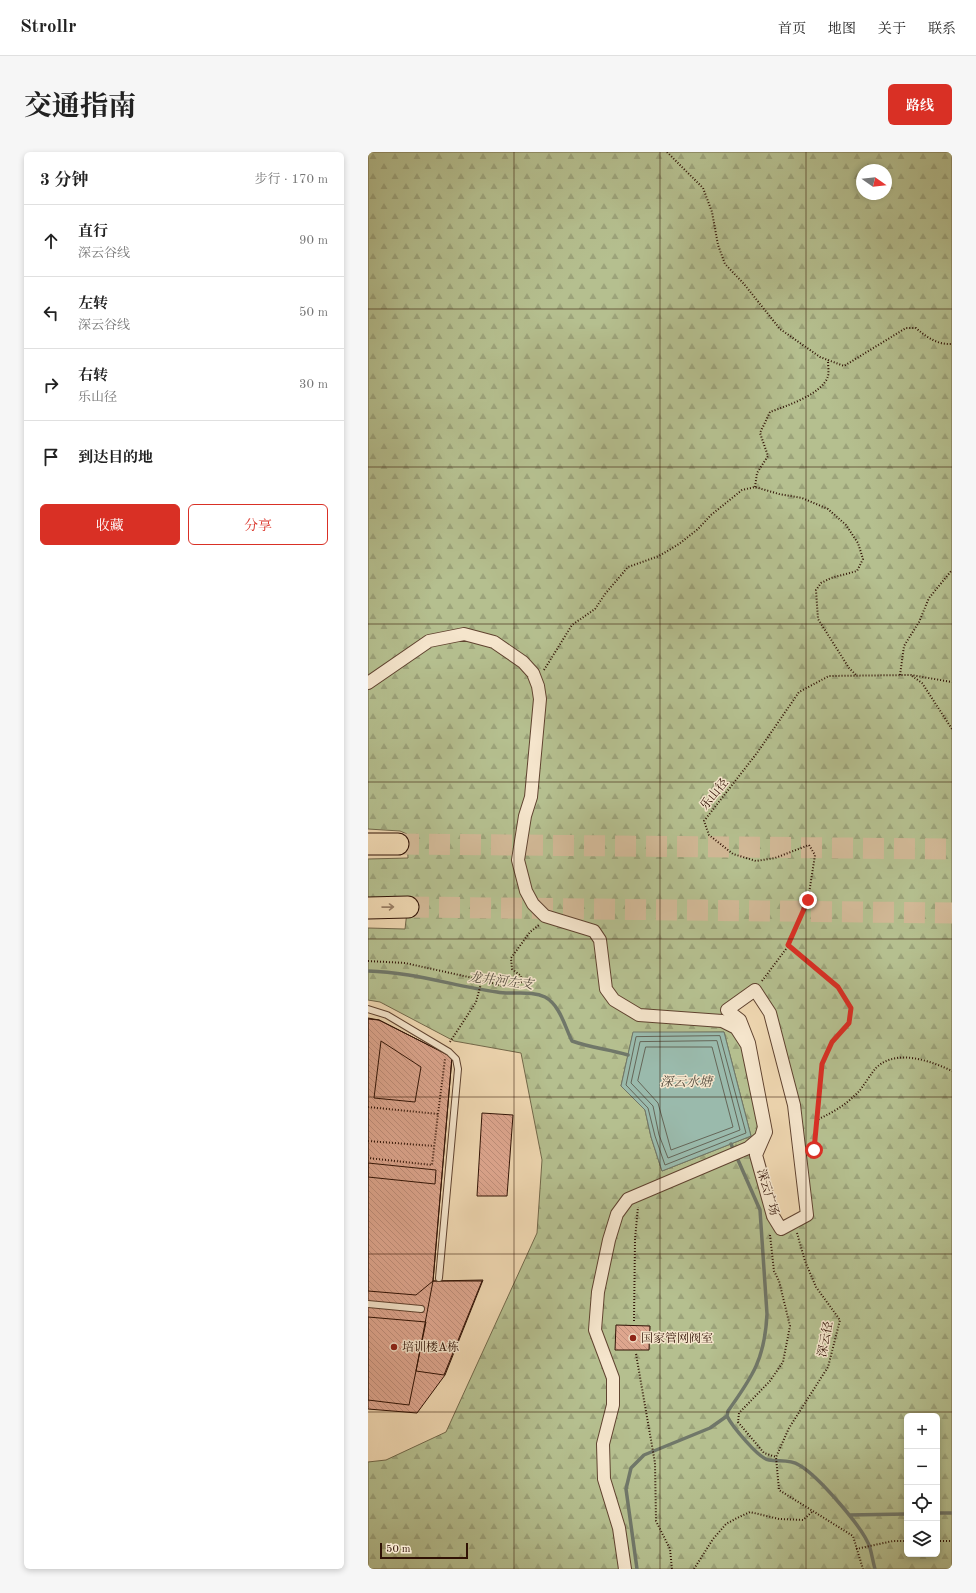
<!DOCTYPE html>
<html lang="zh">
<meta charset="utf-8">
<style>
:root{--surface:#fff;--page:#f6f6f6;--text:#222;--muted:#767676;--line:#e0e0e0;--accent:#d93025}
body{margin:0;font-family:"Old Standard TT","Noto Serif SC",serif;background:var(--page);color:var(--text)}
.controls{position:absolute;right:12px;bottom:12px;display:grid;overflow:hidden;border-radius:6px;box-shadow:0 2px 6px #0003}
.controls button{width:36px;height:36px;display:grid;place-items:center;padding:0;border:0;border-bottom:1px solid var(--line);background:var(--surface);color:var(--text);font:20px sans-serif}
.compass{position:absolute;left:488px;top:12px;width:36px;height:36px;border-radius:50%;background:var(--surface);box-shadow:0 2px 6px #0003;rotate:104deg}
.scale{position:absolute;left:12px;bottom:10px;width:88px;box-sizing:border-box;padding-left:4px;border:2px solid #301205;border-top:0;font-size:11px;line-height:14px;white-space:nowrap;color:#301205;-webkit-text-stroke:3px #f5e5cc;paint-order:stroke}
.stop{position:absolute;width:12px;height:12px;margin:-9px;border:3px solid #d93025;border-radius:50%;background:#fff}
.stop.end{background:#d93025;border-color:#fff;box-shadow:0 1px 4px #0008}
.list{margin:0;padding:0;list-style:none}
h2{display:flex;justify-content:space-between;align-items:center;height:52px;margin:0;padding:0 16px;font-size:17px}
h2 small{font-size:13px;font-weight:400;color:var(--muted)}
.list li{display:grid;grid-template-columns:26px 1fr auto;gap:12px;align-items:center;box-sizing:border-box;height:72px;padding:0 16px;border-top:1px solid var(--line)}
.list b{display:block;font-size:15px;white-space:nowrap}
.list p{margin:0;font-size:13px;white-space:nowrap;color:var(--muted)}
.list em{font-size:13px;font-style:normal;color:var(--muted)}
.actions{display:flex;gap:8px;padding:12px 16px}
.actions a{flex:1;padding:9px 0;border:1px solid var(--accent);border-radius:6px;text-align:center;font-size:14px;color:var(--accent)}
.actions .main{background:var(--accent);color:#fff}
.icon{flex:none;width:22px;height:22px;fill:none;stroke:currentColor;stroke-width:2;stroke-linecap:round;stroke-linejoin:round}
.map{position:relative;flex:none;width:584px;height:1417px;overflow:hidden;border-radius:6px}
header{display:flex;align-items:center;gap:24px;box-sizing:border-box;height:56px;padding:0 20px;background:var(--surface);border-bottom:1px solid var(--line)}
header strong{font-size:19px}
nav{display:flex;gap:22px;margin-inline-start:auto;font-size:14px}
.intro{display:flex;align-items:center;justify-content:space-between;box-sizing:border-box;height:96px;padding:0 24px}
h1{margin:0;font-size:28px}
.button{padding:10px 18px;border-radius:6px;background:var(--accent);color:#fff;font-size:14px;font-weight:700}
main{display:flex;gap:24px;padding:0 24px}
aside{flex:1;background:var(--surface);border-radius:6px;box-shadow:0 2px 6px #0003}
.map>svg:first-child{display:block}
</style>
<header>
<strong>Strollr</strong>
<nav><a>首页</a><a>地图</a><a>关于</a><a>联系</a></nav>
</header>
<div class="intro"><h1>交通指南</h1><a class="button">路线</a></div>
<main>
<aside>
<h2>3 分钟<small>步行 · 170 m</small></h2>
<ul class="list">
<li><svg class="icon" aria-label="ahead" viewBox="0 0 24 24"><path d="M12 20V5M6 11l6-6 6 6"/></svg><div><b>直行</b><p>深云谷线</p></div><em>90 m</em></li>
<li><svg class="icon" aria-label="left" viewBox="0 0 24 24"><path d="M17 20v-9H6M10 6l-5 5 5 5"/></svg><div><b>左转</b><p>深云谷线</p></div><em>50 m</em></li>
<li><svg class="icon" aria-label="right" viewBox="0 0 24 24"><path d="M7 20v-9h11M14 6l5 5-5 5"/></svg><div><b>右转</b><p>乐山径</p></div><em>30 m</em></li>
<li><svg class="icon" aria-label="arrive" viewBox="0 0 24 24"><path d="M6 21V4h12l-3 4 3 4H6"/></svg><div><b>到达目的地</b></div></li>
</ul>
<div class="actions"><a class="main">收藏</a><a>分享</a></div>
</aside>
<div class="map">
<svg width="584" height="1417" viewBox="0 0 584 1417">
<defs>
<pattern id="forest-firs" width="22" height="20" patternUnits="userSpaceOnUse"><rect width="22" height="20" fill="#b5bf8f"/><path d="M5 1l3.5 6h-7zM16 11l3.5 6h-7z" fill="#9ca37a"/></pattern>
<pattern id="building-back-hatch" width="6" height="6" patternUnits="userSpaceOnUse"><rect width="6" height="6" fill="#dfa790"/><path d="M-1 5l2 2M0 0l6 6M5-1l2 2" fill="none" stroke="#c08f7b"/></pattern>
</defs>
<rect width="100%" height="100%" fill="#efd7b1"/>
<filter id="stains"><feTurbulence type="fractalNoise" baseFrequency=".005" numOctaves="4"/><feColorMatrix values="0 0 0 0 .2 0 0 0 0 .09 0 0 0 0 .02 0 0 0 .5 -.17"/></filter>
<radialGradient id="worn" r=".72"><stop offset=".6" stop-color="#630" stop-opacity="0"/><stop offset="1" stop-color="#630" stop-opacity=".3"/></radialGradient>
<path fill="url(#forest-firs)" stroke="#72684a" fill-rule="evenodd" d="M0 0H584V1417H0V1310L18 1308 78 1280 169 1081 174 1008 153 901 86 889 12 850 0 848V776L37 777 40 751H0V707L40 706 39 682 32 679 0 677ZM494 18H518V42H494ZM387 838 402 861 435 1025 439 1063 413 1077 388 1003 398 980 381 891 359 858ZM356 880 383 984 294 1019 283 985 277 958 253 934 265 881ZM539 1264H569V1402H539Z"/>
<path fill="#9abaac" stroke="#707769" d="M265 880H356L383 984 294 1019 283 985 277 958 253 934Z"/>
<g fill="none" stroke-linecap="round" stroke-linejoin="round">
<path stroke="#656658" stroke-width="1" d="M352 884 378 981 297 1013 287 984 280 956 258 933 268 885Z
M349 889 372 978 300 1006 291 983 285 954 263 931 272 890Z
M278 895H344L365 975 303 998 290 951 270 929Z"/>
<path stroke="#707769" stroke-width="3.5" d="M0 819C44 820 86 834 129 840 145 843 163 838 177 845 192 853 197 875 204 889 224 896 240 897 260 903
M363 992 392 1058 399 1162C397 1206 385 1224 360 1259L359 1264C364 1274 391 1307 401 1308 411 1310 421 1307 431 1313 449 1323 496 1376 502 1396 504 1403 505 1410 507 1417
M569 1361H584
M481 1363 539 1362
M269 1417 258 1337 263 1316 276 1303 342 1276 359 1264"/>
</g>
<path fill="url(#building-back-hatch)" stroke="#301205" d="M0 866 11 868 84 905 65 1129 115 1128 77 1223 49 1261 0 1257Z
M0 867 11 868 84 905 65 1129 48 1143 0 1139Z
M13 889 53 915 47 950 6 946Z
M114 961 145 963 139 1044H109Z
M0 1011 68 1018 67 1032 0 1025Z
M65 1129H114L76 1223 48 1219Z
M0 1165 58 1170 41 1253 0 1248Z
M248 1173 282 1174 281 1198H247Z"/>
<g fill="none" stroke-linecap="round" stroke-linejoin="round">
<path stroke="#d2b997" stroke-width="21" stroke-dasharray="21 10" stroke-linecap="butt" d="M30 692 584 697
M40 755 584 761"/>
<g stroke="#604330" stroke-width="8">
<path id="lane" d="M0 857 19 863 81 900 88 907 90 917 71 1126
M0 1152 53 1157"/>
</g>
<g stroke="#604330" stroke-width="14">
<path id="street" d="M0 531 61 489 96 482 126 490 155 510 165 521 170 534 172 547 163 645 157 664 150 708 158 739 165 752 177 764 226 779 232 788 238 837 246 848 271 863 354 869 368 876 379 893 396 975 393 985 380 996 260 1047 249 1062 241 1088 230 1140 227 1178 245 1226V1253L235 1292 236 1327 251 1376 257 1417
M387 838 402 861 426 953 439 1063 413 1077 405 1064 388 1003 398 980 381 891 372 868 359 858Z"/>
</g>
<g stroke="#301205" stroke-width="23">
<path id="highway" d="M0 692H30
M0 756 40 755"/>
</g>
<path stroke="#301205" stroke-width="2" stroke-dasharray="1 2" stroke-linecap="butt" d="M299 0 335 36 344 60 350 93 357 112 376 132 412 177 452 205 476 214 538 176H548C558 185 570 193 584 192
M387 335 389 321 400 304 392 281 402 260C418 254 455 242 460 224 461 220 460 213 460 208
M176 518 204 473 227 457 237 442 260 415 291 404 311 392 330 377 343 363 374 338 387 335 411 342 434 346 460 357 478 373 490 391 495 407 489 419 463 426 453 431 448 438 450 467 481 516 488 523
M532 523 536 494 551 470 561 446 584 418
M544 524 554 531 584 577
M421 793 470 835 483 856 481 871 464 890 454 912 449 968
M0 809 37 811 114 828
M394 829 421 793 440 748 447 703 441 693 407 706 388 709 365 702 341 683 336 669 389 601 431 540 461 524 543 523 584 530
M82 890 108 850 114 828 137 835 154 830 153 824 144 817 143 806 162 780 171 773
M0 955 70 962 64 1013 0 1006
M70 962 77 907
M0 989 66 994
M442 999 446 998 449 968C461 962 475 955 485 945 495 937 500 925 508 916 528 896 563 909 584 919
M429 1081 437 1109 448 1135 472 1168 460 1215 421 1276 408 1305 411 1338 485 1384 495 1417
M402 1083 406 1119 411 1129 422 1174 415 1210 402 1229 371 1261 370 1270 396 1301 408 1305
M266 1169 267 1087 270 1055
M268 1202 287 1311 288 1369 302 1397 304 1417
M569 1389H584
M488 1397 525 1389H539
M326 1417 345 1387 358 1372 371 1365 382 1360 411 1367 435 1368 445 1359"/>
<use href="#lane" stroke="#f5e5cc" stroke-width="6"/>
<use href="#street" stroke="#f5e5cc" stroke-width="12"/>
<use href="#highway" stroke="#efd7b1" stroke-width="21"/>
</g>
<defs><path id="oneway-shaft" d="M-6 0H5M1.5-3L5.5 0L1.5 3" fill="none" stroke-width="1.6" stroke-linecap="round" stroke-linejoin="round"/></defs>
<use stroke="#997e64" href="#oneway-shaft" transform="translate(20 755) rotate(-1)"/>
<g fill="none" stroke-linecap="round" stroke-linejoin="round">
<path stroke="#d93025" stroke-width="5" d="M440 748 420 793 470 835 483 856 481 871 464 890 454 912 446 998"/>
</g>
<path fill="none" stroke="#301205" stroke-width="1" stroke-opacity="0.55" d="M146 0V1417M292 0V1417M438 0V1417M0 157H584M0 315H584M0 472H584M0 630H584M0 787H584M0 945H584M0 1102H584M0 1260H584"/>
<g fill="#8f2418" stroke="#f5e5cc" stroke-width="1.5">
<circle cx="265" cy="1186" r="4"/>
<circle cx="26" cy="1195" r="4"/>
</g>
<g text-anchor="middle" stroke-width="3" stroke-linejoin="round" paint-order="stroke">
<g font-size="12" fill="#301205" stroke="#f5e5cc">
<text transform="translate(346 642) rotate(-51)" y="4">乐山径</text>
<text transform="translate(400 1040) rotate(73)" y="4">深云广场</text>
<text transform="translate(457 1187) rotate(-79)" y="4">深云径</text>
</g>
<g font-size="12" fill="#301205" stroke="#f5e5cc" text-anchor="start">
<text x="273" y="1190">国家管网阀室</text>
<text x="34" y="1199">培训楼A栋</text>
</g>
<g font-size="13" font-style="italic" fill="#554d3f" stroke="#f5e5cc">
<text transform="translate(133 828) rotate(7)" y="5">龙井河左支</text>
<text x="318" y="934">深云水塘</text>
</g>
</g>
<rect width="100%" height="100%" filter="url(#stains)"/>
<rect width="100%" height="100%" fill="url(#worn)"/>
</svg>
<div class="controls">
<button>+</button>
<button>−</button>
<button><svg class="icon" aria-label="locate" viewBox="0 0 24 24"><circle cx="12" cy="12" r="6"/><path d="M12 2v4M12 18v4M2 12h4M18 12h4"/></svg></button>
<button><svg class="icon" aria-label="layers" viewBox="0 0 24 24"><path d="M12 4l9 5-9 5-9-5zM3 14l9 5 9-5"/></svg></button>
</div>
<svg class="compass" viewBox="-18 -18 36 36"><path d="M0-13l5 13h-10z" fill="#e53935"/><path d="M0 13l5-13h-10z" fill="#767676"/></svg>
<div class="scale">50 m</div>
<div class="stop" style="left:446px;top:998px"></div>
<div class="stop end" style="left:440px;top:748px"></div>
</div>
</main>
